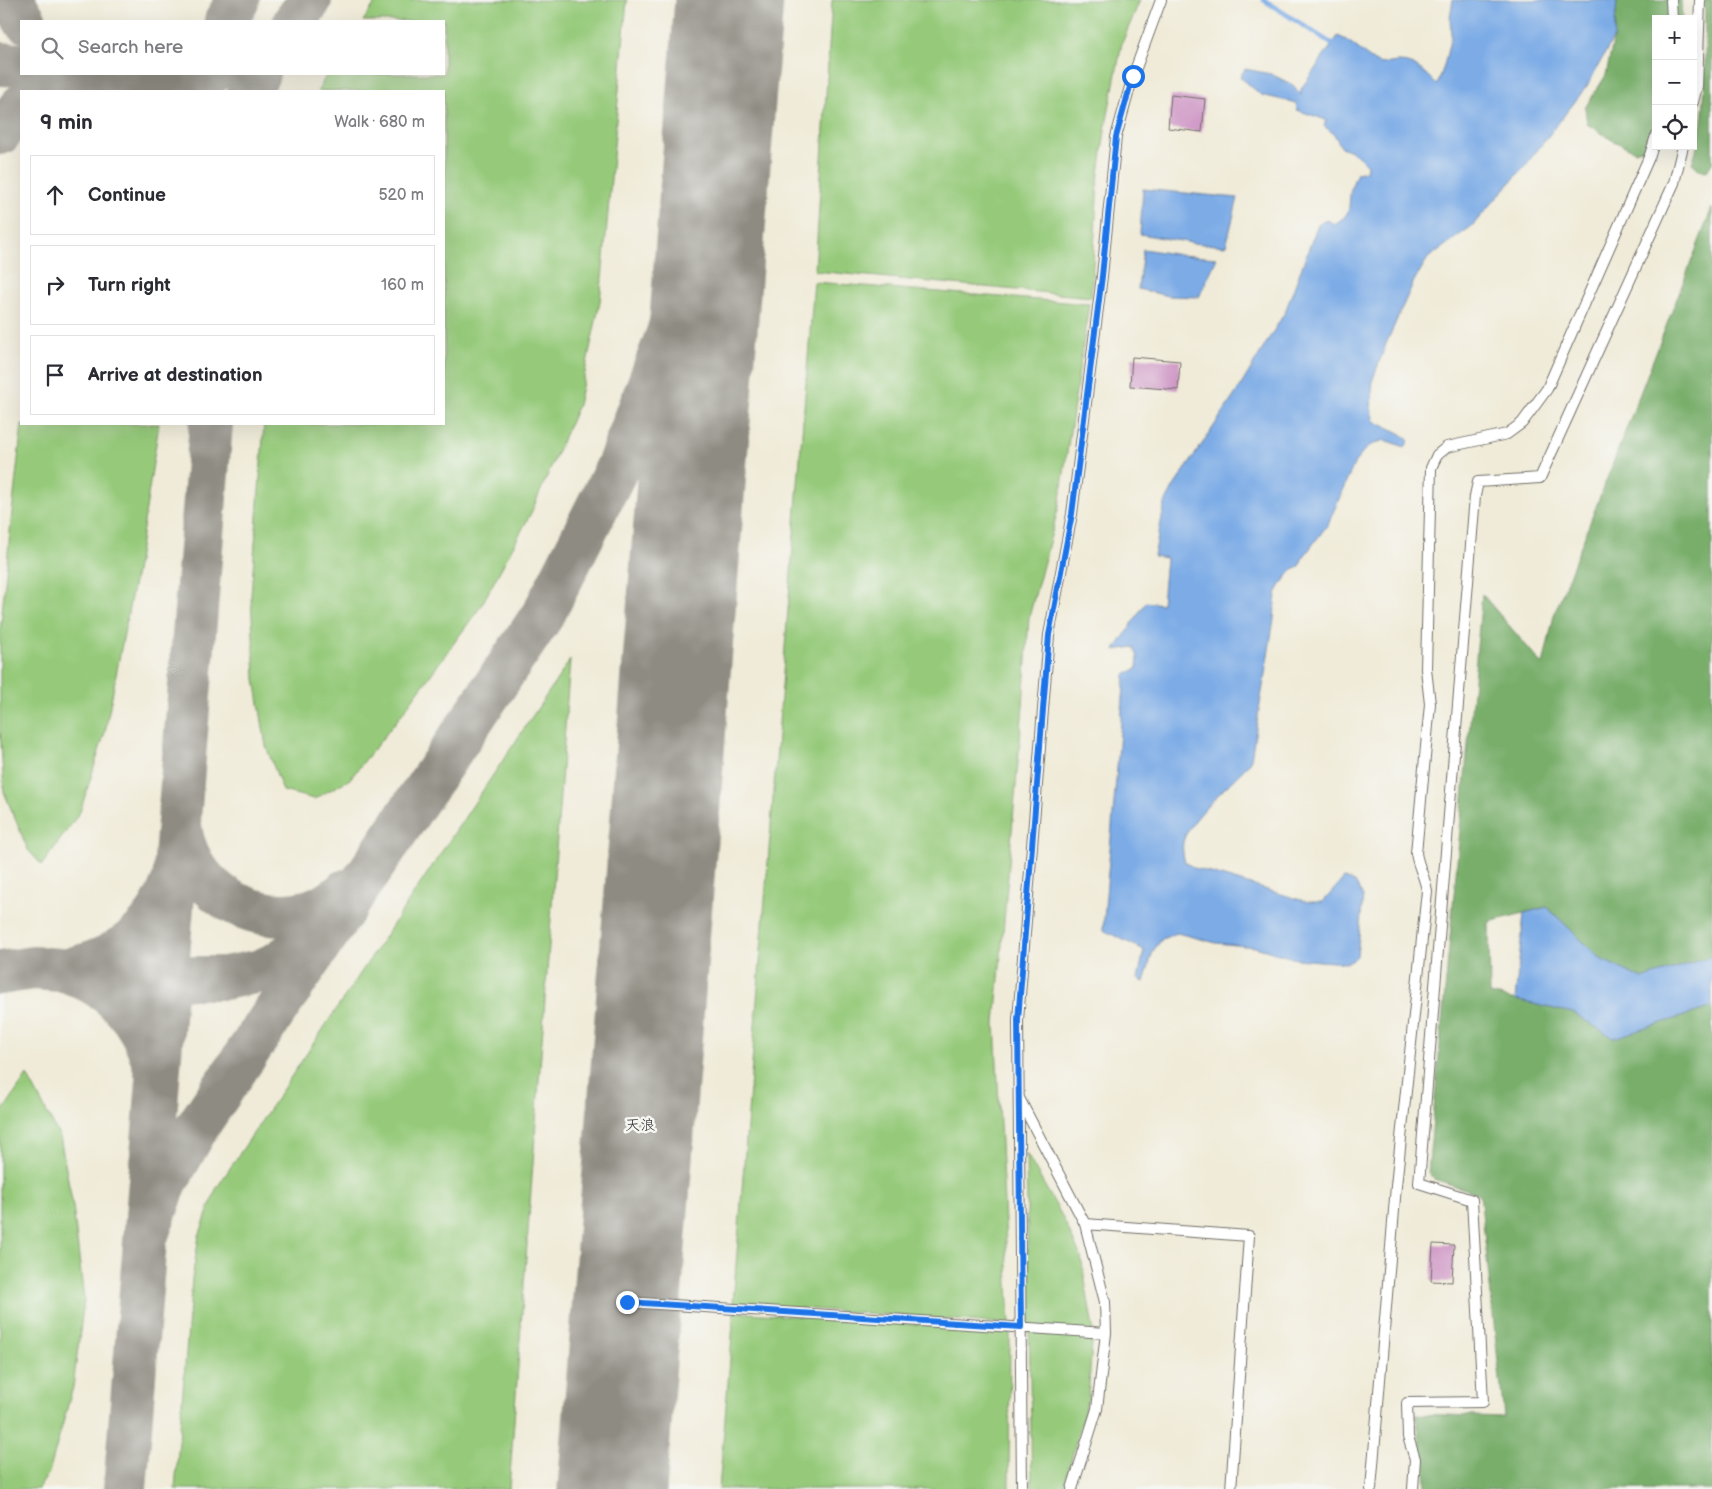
<!DOCTYPE html>
<meta charset="utf-8">
<style>
:root{--surface:#fff;--page:#f7f7f7;--text:#2b2b33;--muted:#7c7c81;--line:#e1e1e2}
body{margin:0;font-family:"Balsamiq Sans","Klee One",sans-serif;background:var(--page);color:var(--text)}
.controls{position:absolute;right:15px;top:15px;display:grid;overflow:hidden;border-radius:0px;box-shadow:0 5px 20px #0002}
.controls button{width:45px;height:45px;display:grid;place-items:center;padding:0;border:0;border-bottom:1px solid var(--line);background:var(--surface);color:var(--text);font:25px sans-serif}
.stop{position:absolute;width:15px;height:15px;margin:-11px;border:4px solid #1a73e8;border-radius:50%;background:#fff}
.stop.end{background:#1a73e8;border-color:#fff;box-shadow:0 1px 5px #0008}
.list{margin:0;padding:0;list-style:none}
h2{display:flex;justify-content:space-between;align-items:center;height:65px;margin:0;padding:0 20px;font-size:21px}
h2 small{font-size:16px;font-weight:400;color:var(--muted)}
.list li{display:grid;grid-template-columns:32px 1fr auto;gap:15px;align-items:center;box-sizing:border-box;height:80px;margin:0 10px 10px;padding:0 10px;border:1px solid var(--line);border-radius:0px}
.list b{display:block;font-size:19px;white-space:nowrap}
.list em{font-size:16px;font-style:normal;color:var(--muted)}
.icon{flex:none;width:28px;height:28px;fill:none;stroke:currentColor;stroke-width:2;stroke-linecap:round;stroke-linejoin:round}
.map{position:relative;flex:none;width:1712px;height:1489px;overflow:hidden}
.search{position:absolute;background:var(--surface);box-shadow:0 5px 20px #0002;left:20px;top:20px;width:425px;height:55px;display:flex;align-items:center;gap:12px;box-sizing:border-box;padding:0 18px;border-radius:0px;color:var(--muted);font-size:19px}
.panel{position:absolute;background:var(--surface);box-shadow:0 5px 20px #0002;left:20px;top:90px;width:425px;height:335px;border-radius:0px}
.map>svg:first-child{display:block}
</style>
<div class="map">
<svg width="1712" height="1489" viewBox="0 0 1712 1489">
<rect width="100%" height="100%" fill="#f6f6f2"/>
<filter id="ink" filterUnits="userSpaceOnUse"><feTurbulence type="fractalNoise" baseFrequency=".02" numOctaves="2"/><feDisplacementMap in="SourceGraphic" scale="10" xChannelSelector="R" yChannelSelector="G"/><feConvolveMatrix kernelMatrix="1 2 1 2 8 2 1 2 1" color-interpolation-filters="sRGB"/></filter>
<filter id="wash" filterUnits="userSpaceOnUse"><feTurbulence type="fractalNoise" baseFrequency=".0096" numOctaves="4" result="noise"/><feDisplacementMap in="SourceGraphic" scale="20" xChannelSelector="R" yChannelSelector="G"/><feGaussianBlur stdDeviation="1.12" result="paint"/><feColorMatrix in="noise" values="0 0 0 0 0 0 0 0 0 0 0 0 0 0 0 0 0 1.4 0 .05"/><feComposite in="paint" operator="in"/></filter>
<g filter="url(#wash)">
<rect width="100%" height="100%" fill="#f0ebd8"/>
<path fill="#96ca7a" stroke="#607a52" d="M377 0H627L600 302 578 405 531 513 481 606 402 714 350 779 314 799 283 791 266 746 255 679 251 596 264 424H444V91H318L327 74H444V21H363Z
M832 0H1140L1122 43 1105 130 1098 182 1091 297 815 271Z
M814 282 1089 304 1059 506 1029 617 1023 706 995 1023 1010 1324 733 1303Z
M22 424H159L138 561 105 732 80 812 42 865 28 850 4 792 0 728V633L12 512Z
M570 660 509 1489H175L192 1279 199 1236 216 1189Z
M27 1075 60 1137 73 1206 84 1300 73 1387 49 1473 38 1489H0V1115Z
M1026 1153 1062 1216 1081 1257 1093 1328 1088 1399 1063 1489H1032Z
M734 1312 1010 1331 1009 1489H719Z"/>
<path fill="#78ae6a" stroke="#526c4a" d="M1617 0H1681L1682 19H1656V136L1645 148 1635 151 1612 140 1587 124 1585 108 1606 75 1614 37Z
M1705 0H1712V163L1707 171 1700 170 1692 163C1710 112 1704 54 1705 0Z
M1712 208V956L1642 979 1601 959 1547 907 1489 922 1490 994 1573 1013 1614 1038 1712 1007V1489H1425L1426 1480 1416 1414 1504 1417 1480 1194 1434 1179 1428 1173 1482 594 1543 665 1554 615Z"/>
<path fill="#7babe6" stroke="#536b88" d="M1453 0H1617L1614 37 1587 86 1525 166 1472 226 1428 258 1414 281 1386 344 1373 379 1371 410 1374 421C1385 428 1401 430 1409 441L1405 447 1384 440 1369 446 1355 462 1328 524 1302 559 1300 566 1293 569 1281 584 1276 594 1274 619 1251 759 1246 767C1230 784 1188 821 1183 842 1182 849 1183 855 1185 862L1194 868 1308 902H1323L1344 878 1355 882 1363 896 1357 956 1352 961 1345 963 1296 959 1255 947 1216 943 1177 933 1162 939 1153 951 1144 982 1138 979 1144 950 1103 930 1125 675 1137 668 1138 657 1134 647 1115 650 1146 602 1162 604 1166 558 1154 556 1165 503 1174 486 1238 390 1285 312 1318 224 1327 220 1334 224C1354 213 1347 208 1351 189 1352 184 1355 178 1357 173L1366 171 1367 164 1353 152 1341 147 1334 134 1324 126 1326 120 1297 110 1296 103 1261 95 1240 77 1245 69 1271 74 1293 85 1301 95V89L1338 36C1355 43 1362 54 1376 62 1383 66 1391 62 1399 62 1416 62 1426 74 1437 85L1444 66 1451 36 1450 18Z
M1143 189 1238 198 1226 246 1192 243 1140 234Z
M1143 249 1181 255 1217 258 1199 297 1168 296 1138 289Z
M1547 907 1601 959 1642 979 1712 956V1007L1614 1038 1573 1013 1515 1000 1524 913Z"/>
<g fill="none" stroke-linecap="round" stroke-linejoin="round">
<path stroke="#7babe6" stroke-width="5" d="M1264 0 1332 44"/>
<path stroke="#8e8b82" stroke-width="44" d="M12 0 25 21
M226 21 238 0
M295 21 310 0
M0 64 21 65
M118 74 145 81 167 91
M174 74H210
M41 91C57 82 73 77 91 74
M249 91 258 74
M0 133 21 106
M180 826C189 903 286 944 346 891
M75 968C119 958 155 930 171 886
M0 973 33 968 166 978H224L261 971 278 963 302 946 318 931
M72 973C117 990 145 1025 156 1071
M145 1240 166 1182 199 1124 544 613 618 466 668 333 716 170
M125 1489 211 424"/>
<path stroke="#8e8b82" stroke-width="109" d="M612 1489 729 0"/>
</g>
<g id="blocks">
<path fill="#cf97c6" d="M1171 95 1205 99 1202 132 1168 128Z
M1132 357 1180 361 1178 390 1130 386Z
M1433 1244 1454 1245 1452 1282 1431 1281Z"/>
</g>
</g>
<g filter="url(#ink)">
<use href="#blocks" fill-opacity="0" stroke="#706e68" stroke-width="1"/>
<g fill="none" stroke-linecap="round" stroke-linejoin="round">
<g stroke="#706e68" stroke-width="12">
<path id="service" d="M1671 0 1672 19
M1693 102 1697 86 1700 0
M1019 1098 1085 1224 1105 1302 1106 1333 1097 1409 1072 1489
M1085 1224 1249 1236 1231 1489
M627 1302 1106 1333
M1022 1489 1018 1020 1049 635 1072 514 1102 276 1116 137 1133 76 1161 0
M1371 1489 1396 1186 1427 891C1425 877 1418 867 1416 853L1430 704 1426 669 1431 468 1437 455 1447 447 1507 434 1522 423 1547 389 1650 155 1656 136
M1413 1489 1415 1459 1408 1437 1407 1403 1483 1402 1472 1200 1419 1183 1475 496 1478 482 1540 478 1674 183 1683 146"/>
</g>
<use href="#service" stroke="#fff" stroke-width="10"/>
</g>
</g>
<g fill="none" stroke-linecap="round" stroke-linejoin="round" filter="url(#ink)">
<path stroke="#1a73e8" stroke-width="6" d="M627 1302 1021 1327 1018 1020 1049 635 1072 514 1102 276 1116 137 1133 76"/>
</g>
<g text-anchor="middle" stroke-width="5" stroke-linejoin="round" paint-order="stroke">
<g font-size="15" fill="#2b2b2b" stroke="#f6f6f2">
<text x="640" y="1130">天浪</text>
</g>
</g>
</svg>
<div class="controls">
<button>+</button>
<button>−</button>
<button><svg class="icon" aria-label="locate" viewBox="0 0 24 24"><circle cx="12" cy="12" r="6"/><path d="M12 2v4M12 18v4M2 12h4M18 12h4"/></svg></button>
</div>
<div class="stop" style="left:1133px;top:76px"></div>
<div class="stop end" style="left:627px;top:1302px"></div>
<div class="search"><svg class="icon" aria-label="search" viewBox="0 0 24 24"><circle cx="10" cy="10" r="6"/><path d="M15 15l6 6"/></svg>Search here</div>
<section class="panel">
<h2>9 min<small>Walk · 680 m</small></h2>
<ul class="list">
<li><svg class="icon" aria-label="ahead" viewBox="0 0 24 24"><path d="M12 20V5M6 11l6-6 6 6"/></svg><div><b>Continue</b></div><em>520 m</em></li>
<li><svg class="icon" aria-label="right" viewBox="0 0 24 24"><path d="M7 20v-9h11M14 6l5 5-5 5"/></svg><div><b>Turn right</b></div><em>160 m</em></li>
<li><svg class="icon" aria-label="arrive" viewBox="0 0 24 24"><path d="M6 21V4h12l-3 4 3 4H6"/></svg><div><b>Arrive at destination</b></div></li>
</ul>
</section>
</div>
